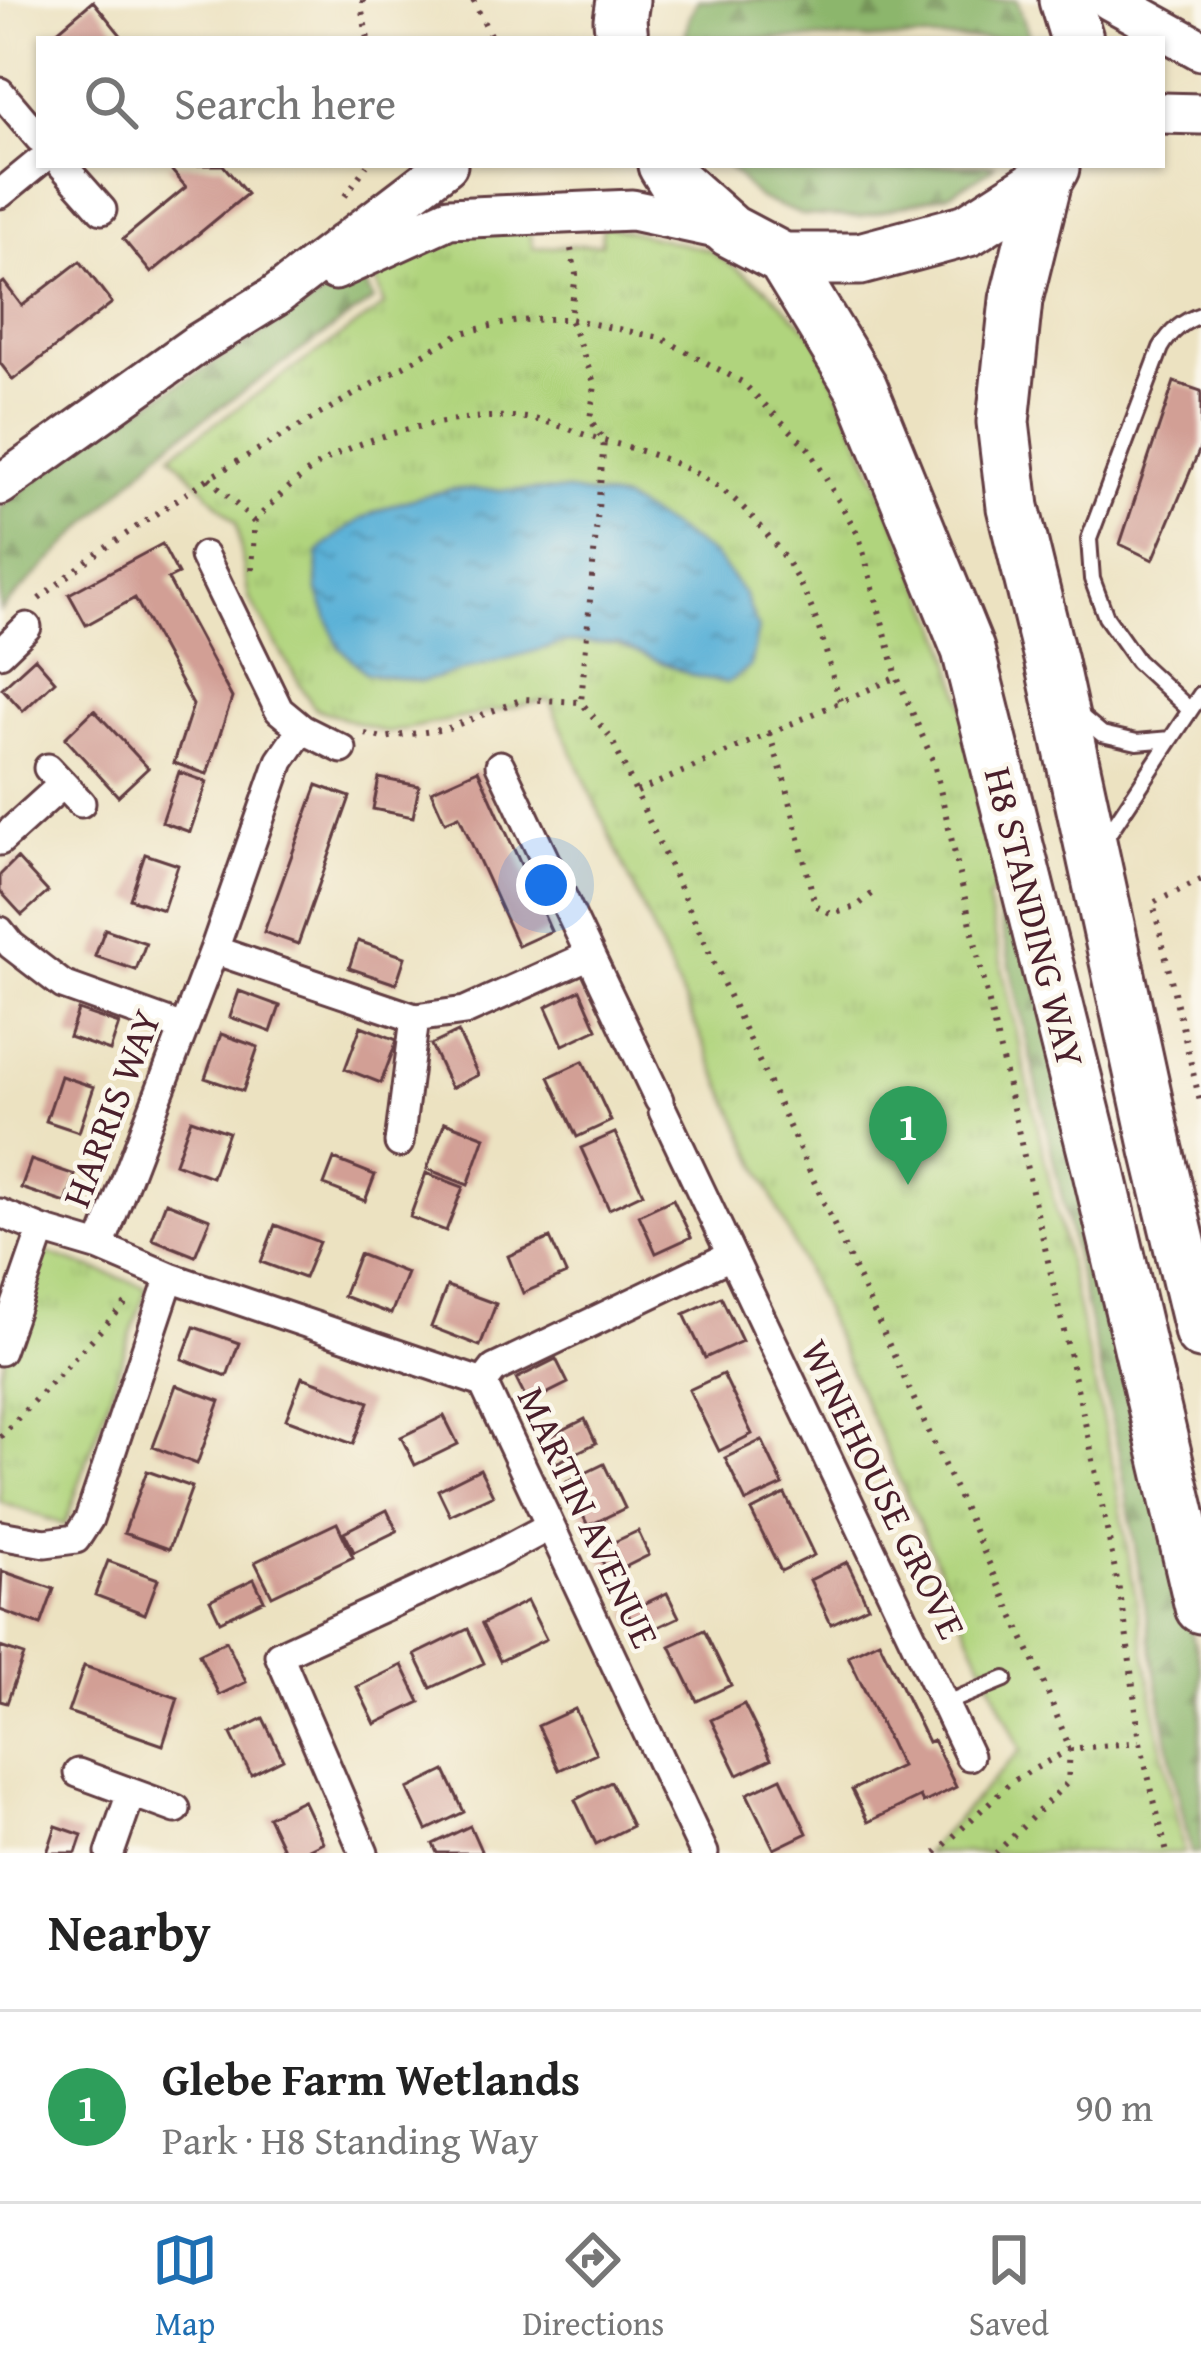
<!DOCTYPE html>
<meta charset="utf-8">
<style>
:root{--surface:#fff;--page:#f6f6f6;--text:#222;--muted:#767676;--line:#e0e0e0;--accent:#1f6fb2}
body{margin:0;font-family:"Gentium Book Plus",serif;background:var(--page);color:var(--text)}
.you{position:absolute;left:546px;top:885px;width:42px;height:42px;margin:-30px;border:9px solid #fff;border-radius:50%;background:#1a73e8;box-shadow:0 0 0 18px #1a73e833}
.badge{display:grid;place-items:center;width:78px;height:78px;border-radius:50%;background:var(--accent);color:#fff;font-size:39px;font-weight:700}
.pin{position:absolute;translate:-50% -99px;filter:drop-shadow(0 3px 6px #0008)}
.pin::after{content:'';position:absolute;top:63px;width:42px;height:36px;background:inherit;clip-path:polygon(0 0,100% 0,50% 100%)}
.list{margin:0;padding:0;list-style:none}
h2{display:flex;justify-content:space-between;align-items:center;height:156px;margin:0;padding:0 48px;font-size:51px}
h2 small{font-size:39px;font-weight:400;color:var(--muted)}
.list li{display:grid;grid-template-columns:78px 1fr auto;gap:36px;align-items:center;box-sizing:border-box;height:192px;padding:0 48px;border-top:3px solid var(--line)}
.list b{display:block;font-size:45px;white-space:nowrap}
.list p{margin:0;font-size:39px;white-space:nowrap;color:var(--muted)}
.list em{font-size:39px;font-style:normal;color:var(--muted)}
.icon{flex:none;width:66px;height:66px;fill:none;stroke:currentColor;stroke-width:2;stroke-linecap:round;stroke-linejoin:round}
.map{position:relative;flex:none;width:1201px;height:1853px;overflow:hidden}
.search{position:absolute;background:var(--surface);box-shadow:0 3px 9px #0004;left:36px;right:36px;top:36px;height:132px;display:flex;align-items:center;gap:30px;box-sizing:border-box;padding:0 42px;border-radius:0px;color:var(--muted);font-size:45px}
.sheet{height:348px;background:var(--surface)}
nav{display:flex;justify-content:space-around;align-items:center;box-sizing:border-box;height:168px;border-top:3px solid var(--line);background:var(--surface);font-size:33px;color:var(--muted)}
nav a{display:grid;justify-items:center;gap:6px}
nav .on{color:var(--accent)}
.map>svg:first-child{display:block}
</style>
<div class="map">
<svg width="1201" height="1853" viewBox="0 0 1201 1853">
<defs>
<pattern id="forest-firs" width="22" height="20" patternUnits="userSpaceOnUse" patternTransform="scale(3)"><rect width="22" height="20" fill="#8cb66c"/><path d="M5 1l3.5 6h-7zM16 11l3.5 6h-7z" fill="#749359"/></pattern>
<pattern id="park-tufts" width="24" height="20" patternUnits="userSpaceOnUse" patternTransform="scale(3)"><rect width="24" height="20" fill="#b0d47d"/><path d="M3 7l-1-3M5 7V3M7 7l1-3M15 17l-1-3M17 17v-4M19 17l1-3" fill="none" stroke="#99b66c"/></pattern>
<pattern id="water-ripples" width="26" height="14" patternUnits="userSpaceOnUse" patternTransform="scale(3)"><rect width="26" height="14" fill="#5ab1d7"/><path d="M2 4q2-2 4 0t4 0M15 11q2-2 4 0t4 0" fill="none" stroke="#4c8faf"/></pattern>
</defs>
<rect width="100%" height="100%" fill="#fbf7ec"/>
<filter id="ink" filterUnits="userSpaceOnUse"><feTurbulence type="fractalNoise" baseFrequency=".00833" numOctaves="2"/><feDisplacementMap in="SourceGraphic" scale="24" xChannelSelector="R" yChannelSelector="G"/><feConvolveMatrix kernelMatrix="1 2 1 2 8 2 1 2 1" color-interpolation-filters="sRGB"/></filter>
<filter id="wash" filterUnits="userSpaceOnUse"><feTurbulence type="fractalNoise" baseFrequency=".004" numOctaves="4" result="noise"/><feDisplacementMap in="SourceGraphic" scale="48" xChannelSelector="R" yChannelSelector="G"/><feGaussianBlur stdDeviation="2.7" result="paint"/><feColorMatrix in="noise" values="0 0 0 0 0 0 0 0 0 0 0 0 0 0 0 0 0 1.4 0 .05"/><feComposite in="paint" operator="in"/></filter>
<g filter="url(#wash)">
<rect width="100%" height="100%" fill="#ece2c1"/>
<path fill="url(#forest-firs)" stroke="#6b6a4c" stroke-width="3" d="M698 0H1017L1030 39H685L689 17Z
M727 165H994L990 170 949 194 861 217 802 215 758 198Z
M360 273 373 300 167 445 0 611V508L84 443Z
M1016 894 1201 1671V1853H1191L1166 1732 1121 1462 996 902Z"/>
<path fill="url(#park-tufts)" stroke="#7d7a54" stroke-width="3" d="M528 221 533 248 601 244 603 225 708 250 766 288 816 338 946 641 1011 875 987 899 1114 1471 1160 1738 1184 1853H925L1021 1750 549 700 386 733 314 708 249 598 236 523 171 454 384 306 373 270 456 230Z
M41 1251 147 1287 65 1525 0 1502V1372Z"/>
<path fill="url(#water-ripples)" stroke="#526881" stroke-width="3" d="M452 489 568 491 623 500 669 526 715 556 744 594 758 629 750 667 727 683 694 676 618 644 568 642 421 682 366 673 338 646 317 589 318 553C362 510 394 503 452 489Z"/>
<g id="blocks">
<path fill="#d29f95" d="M93 1 124 39H48Z
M167 165H223L247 194 151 273 123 239 186 187Z
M80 261 112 303 13 380 0 363V285L4 282 22 306Z
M1174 382 1201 391V446L1153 560 1120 544Z
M162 544 178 574 168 579 232 698 207 774 174 763 193 705 135 598 86 625 69 594Z
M35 658 55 681 23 711 2 688Z
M94 710 148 768 118 796 65 738Z
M478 770 551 931 518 946 459 816 445 822 431 791Z
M179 772 207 782 190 832 162 822Z
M379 778 419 786 413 817 373 809Z
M317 785 350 797 298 944 264 932Z
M145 854 178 865 163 910 130 899Z
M17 858 48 892 22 915 0 891V875Z
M105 929 146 943 136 970 95 956Z
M358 941 405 957 396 984 349 968Z
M580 990 597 1029 563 1045 546 1007Z
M239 991 280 1006 271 1032 230 1017Z
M78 1010 119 1024 110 1051 69 1037Z
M361 1026 397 1040 381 1083 345 1069Z
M458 1032 478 1075 451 1088 431 1045Z
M221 1034 258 1047 243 1091 205 1078Z
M583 1061 611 1121 577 1137 549 1077Z
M61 1076 94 1087 79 1132 46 1121Z
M191 1119 228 1132 212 1177 175 1163Z
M445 1122 485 1137 468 1185 427 1169Z
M615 1133 643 1193 609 1209 581 1148Z
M334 1159 375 1175 365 1201 324 1185Z
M31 1160 75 1175 66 1203 21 1188Z
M426 1173 463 1187 446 1231 410 1217Z
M673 1199 691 1237 656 1253 639 1215Z
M166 1202 210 1219 195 1256 152 1239Z
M275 1225 319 1242 304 1278 261 1262Z
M550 1238 566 1274 523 1293 508 1256Z
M359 1254 407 1273 391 1314 343 1296Z
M447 1286 496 1304 480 1346 431 1327Z
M721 1297 742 1341 705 1358 684 1314Z
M194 1327 239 1343 227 1376 182 1359Z
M556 1359 568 1383 528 1403 516 1379Z
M723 1374 752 1434 719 1451 689 1390Z
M302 1377 369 1402 353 1444 286 1419Z
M176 1385 220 1401 197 1464 153 1447Z
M444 1416 458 1444 415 1465 401 1437Z
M585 1419 596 1443 556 1463 545 1439Z
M762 1440 783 1485 746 1502 725 1458Z
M604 1464 625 1508 588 1526 567 1482Z
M480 1469 493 1495 450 1515 438 1490Z
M147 1471 192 1487 169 1549 124 1533Z
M785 1494 814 1555 781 1571 751 1511Z
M387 1510 397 1531 354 1552 344 1532Z
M337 1523 353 1557 272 1596 255 1562Z
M638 1531 649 1555 609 1575 597 1550Z
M108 1561 158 1579 145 1614 95 1595Z
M847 1562 868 1606 831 1624 810 1580Z
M2 1571 54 1589 41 1625 0 1610Z
M254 1579 264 1600 220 1621 210 1600Z
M667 1593 679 1617 639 1636 627 1612Z
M527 1601 546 1639 500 1661 482 1624Z
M468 1629 484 1663 431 1688 415 1655Z
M704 1630 731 1685 697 1701 670 1646Z
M226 1641 246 1682 219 1695 199 1654Z
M879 1641 928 1742 933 1740 956 1787 923 1803 920 1797 868 1822 852 1790 901 1766 848 1656Z
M0 1647 24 1655 7 1703 0 1701Z
M402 1665 420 1702 375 1724 357 1687Z
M84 1666 178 1698 163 1745 68 1712Z
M744 1704 771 1759 738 1775 711 1720Z
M575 1709 596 1753 559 1770 538 1726Z
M263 1718 283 1759 251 1775 231 1734Z
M445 1771 464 1812 427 1830 408 1789Z
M781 1778 807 1833 774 1849 747 1794Z
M611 1782 632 1826 596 1844 575 1800Z
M303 1800 323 1842 301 1853H285L268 1817Z
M56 1826 82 1835 76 1853H47Z
M470 1826 482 1853H437L433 1844Z"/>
</g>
</g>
<g filter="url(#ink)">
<use href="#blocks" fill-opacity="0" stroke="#623c42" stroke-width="3"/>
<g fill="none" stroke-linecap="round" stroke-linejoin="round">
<g stroke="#623c42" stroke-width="20">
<path id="lane" d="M1190 710 1137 661 1106 617 1092 579 1089 539 1161 348C1170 332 1183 321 1201 315
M1078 714 1102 734 1137 742 1171 739 1103 842
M1171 739 1201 694
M944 1704 1005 1679"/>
</g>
<g stroke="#623c42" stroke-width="33">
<path id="street" d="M0 92 39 138
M62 165 102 210
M0 194 39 162
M204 556 279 710 302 729 342 749
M0 653 27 627
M500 765 590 955
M48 768 81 803
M0 841 63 784
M0 931 11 945 63 985 183 1028
M214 950 415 1018 465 1011 590 955 659 1100
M663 1111 969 1756
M399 1143 415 1018
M0 1213 42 1230 100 1247
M170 1277 483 1383 704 1853
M0 1351 42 1230
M483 1383 494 1369 730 1256
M0 1535 45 1543 76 1539 89 1519 170 1277 100 1247 214 950 280 761 302 729
M78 1773 176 1809
M110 1853 131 1793
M364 1853 279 1655 490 1558 548 1527"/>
</g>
<g stroke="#623c42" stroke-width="45">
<path id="secondary" d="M1110 0 1201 50
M1162 113 1201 114
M335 270 449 218 632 210 730 231
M0 485 196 345 274 297 447 165"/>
</g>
<g stroke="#623c42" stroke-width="57">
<path id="highway" d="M1065 0 1077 39
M622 39 620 20 623 0
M664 165 674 181 730 231 783 259H860L968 230 1046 180 1053 168
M1046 180 1016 300 1003 422 1013 507 1051 662 1157 1150 1201 1333
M783 259 861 387 968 650 1098 1168 1201 1607"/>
</g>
<path stroke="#623c42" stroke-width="6" stroke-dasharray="3 9" stroke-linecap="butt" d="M363 0 362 11 368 39
M473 0 492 39
M345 196 367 165
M571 249 576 274 570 319 661 338 742 382 809 449 859 536 897 677 934 763 1089 1440 1124 1615 1140 1742 1167 1853
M209 478 254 522 252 579
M254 522C273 501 292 483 315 467 364 433 467 411 526 418 553 421 579 434 605 441 653 453 698 468 736 501 766 528 794 568 810 605 823 635 830 669 840 701
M39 599 92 557 209 478 459 334C499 323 528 318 570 319L595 385 590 419 604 441 581 702
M769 733 787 788 815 905 832 914 856 907 873 893
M365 734 383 738 446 729 523 699 581 702 611 738 1043 1681 1070 1749 1068 1782 996 1853
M637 792 897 677
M1201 880 1153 903 1201 1106
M0 1437 129 1300
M936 1853 1011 1782 1070 1749 1140 1742"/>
<use href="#lane" stroke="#fff" stroke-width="14"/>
<use href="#street" stroke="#fff" stroke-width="27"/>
<use href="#secondary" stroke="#fff" stroke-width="39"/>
<use href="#highway" stroke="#fff" stroke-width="51"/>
</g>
</g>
<g text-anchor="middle" stroke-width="9" stroke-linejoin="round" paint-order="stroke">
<g font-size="39" fill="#4a1f2b" stroke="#fbf7ec">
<text transform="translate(1035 917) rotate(76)" y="14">H8 STANDING WAY</text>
<text transform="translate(111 1108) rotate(-69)" y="14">HARRIS WAY</text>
<text transform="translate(884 1489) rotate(64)" y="14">WINEHOUSE GROVE</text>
<text transform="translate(589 1517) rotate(65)" y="14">MARTIN AVENUE</text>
</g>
</g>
</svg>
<div class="you"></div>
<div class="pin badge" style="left:908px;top:1185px;background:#2e9e5b">1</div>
<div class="search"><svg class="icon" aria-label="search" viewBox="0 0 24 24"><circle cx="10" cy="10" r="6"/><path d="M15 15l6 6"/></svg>Search here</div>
</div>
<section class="sheet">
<h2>Nearby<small></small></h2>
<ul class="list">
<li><span class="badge" style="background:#2e9e5b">1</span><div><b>Glebe Farm Wetlands</b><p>Park · H8 Standing Way</p></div><em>90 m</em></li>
</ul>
</section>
<nav>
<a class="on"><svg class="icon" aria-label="map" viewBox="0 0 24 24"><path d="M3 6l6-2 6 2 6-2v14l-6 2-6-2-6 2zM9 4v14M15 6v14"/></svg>Map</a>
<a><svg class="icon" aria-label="directions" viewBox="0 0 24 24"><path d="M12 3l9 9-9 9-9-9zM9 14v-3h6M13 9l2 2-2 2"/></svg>Directions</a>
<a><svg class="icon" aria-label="saved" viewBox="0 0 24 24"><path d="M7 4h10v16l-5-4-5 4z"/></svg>Saved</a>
</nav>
